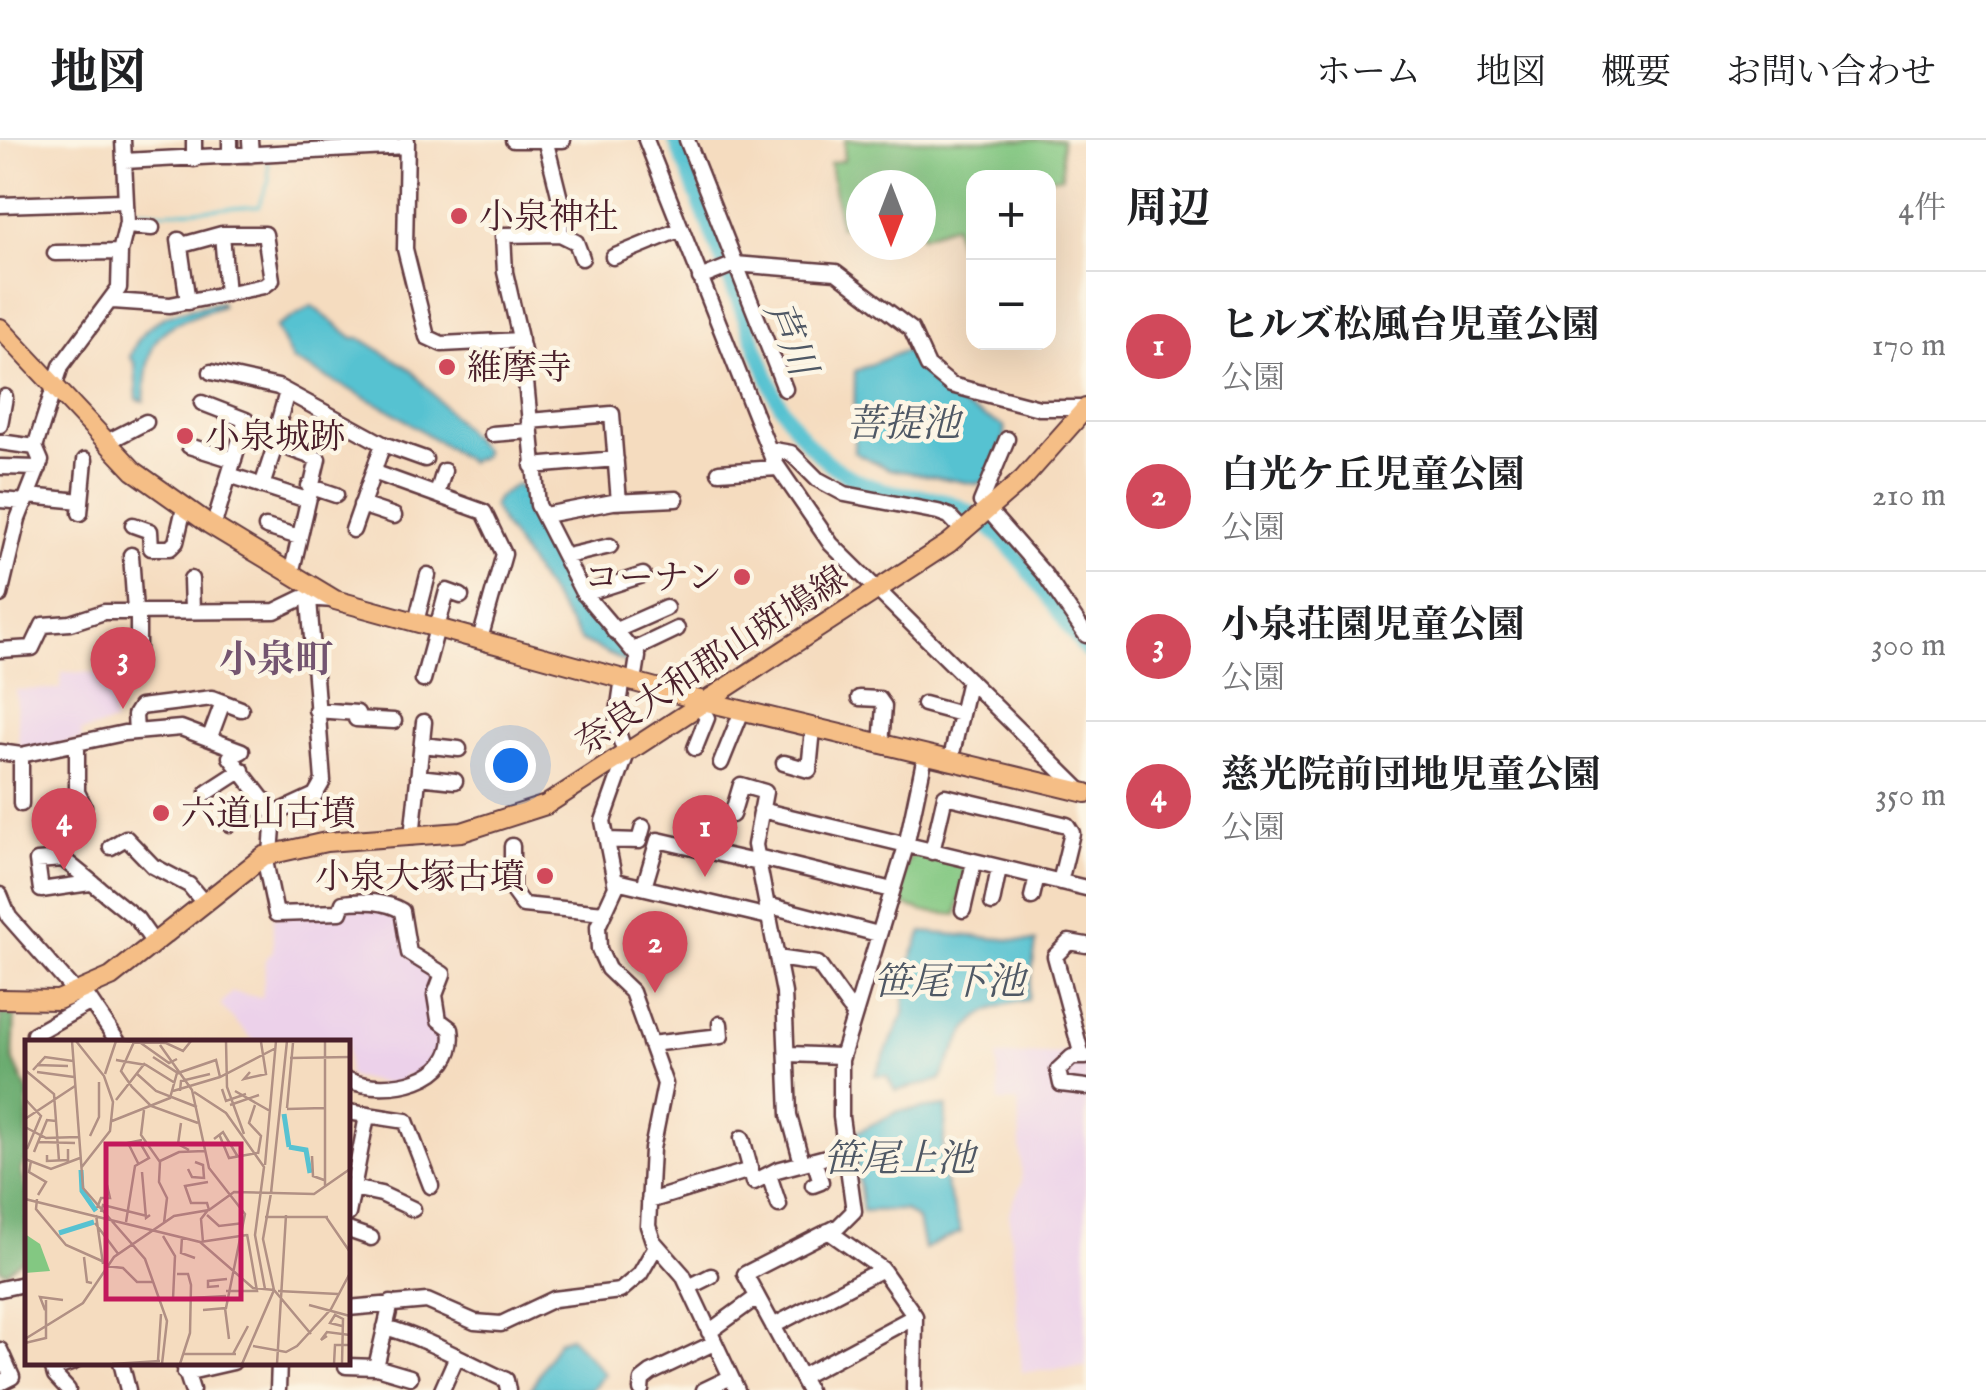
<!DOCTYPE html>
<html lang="ja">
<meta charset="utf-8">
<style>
:root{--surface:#fff;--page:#f6f6f6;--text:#202124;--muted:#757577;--line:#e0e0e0;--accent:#d1495b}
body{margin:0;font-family:"IM FELL English","Noto Serif JP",serif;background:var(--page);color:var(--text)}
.controls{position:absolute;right:30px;top:30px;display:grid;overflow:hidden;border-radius:20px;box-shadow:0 10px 40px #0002}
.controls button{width:90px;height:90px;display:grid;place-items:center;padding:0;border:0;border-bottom:2px solid var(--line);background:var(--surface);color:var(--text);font:50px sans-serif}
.compass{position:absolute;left:846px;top:30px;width:90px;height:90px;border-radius:50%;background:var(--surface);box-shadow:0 10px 40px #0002;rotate:180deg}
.you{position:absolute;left:510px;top:625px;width:35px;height:35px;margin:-25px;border:8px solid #fff;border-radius:50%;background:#1a73e8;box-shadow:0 0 0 15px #1a73e833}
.badge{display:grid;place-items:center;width:65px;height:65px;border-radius:50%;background:var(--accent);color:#fff;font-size:32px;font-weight:700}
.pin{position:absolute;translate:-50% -82px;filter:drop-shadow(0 2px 5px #0008)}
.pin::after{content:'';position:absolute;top:52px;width:35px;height:30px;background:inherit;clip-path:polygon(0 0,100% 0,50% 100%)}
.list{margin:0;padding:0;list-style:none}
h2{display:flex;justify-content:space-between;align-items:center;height:130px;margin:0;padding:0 40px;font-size:42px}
h2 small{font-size:32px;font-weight:400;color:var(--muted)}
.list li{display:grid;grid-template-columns:65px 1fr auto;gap:30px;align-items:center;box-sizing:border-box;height:150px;padding:0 40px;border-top:2px solid var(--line)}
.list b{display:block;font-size:38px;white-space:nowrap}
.list p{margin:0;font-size:32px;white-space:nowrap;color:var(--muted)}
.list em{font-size:32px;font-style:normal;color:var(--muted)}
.map{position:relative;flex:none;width:1086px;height:1250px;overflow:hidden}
header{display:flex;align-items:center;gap:60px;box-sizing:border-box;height:140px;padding:0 50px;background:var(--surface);border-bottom:2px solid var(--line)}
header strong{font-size:48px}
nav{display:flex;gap:55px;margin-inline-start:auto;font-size:35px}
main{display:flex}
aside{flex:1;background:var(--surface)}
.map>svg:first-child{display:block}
</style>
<header>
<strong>地図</strong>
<nav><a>ホーム</a><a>地図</a><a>概要</a><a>お問い合わせ</a></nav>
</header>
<main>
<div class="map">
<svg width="1086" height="1250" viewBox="0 0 1086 1250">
<rect width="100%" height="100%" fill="#fcf5e5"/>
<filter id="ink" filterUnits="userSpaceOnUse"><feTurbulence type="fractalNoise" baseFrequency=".01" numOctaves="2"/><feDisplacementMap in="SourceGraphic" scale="20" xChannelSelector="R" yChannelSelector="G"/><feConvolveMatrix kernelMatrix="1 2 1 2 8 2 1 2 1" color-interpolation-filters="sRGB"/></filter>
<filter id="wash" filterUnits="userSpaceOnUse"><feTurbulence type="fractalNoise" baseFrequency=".0048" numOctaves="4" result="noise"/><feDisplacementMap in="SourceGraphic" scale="40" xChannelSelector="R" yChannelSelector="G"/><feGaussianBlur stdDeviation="2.25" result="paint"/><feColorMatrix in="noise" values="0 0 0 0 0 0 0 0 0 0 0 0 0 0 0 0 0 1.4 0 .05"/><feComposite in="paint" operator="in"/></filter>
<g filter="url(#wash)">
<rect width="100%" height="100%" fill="#f5dcbf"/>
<path fill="#ecd1ea" d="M62 532 113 533 114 583 81 592 82 600 19 612 16 550 60 549Z
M361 766 401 774 407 814 435 829 434 855 450 891 449 911 416 939 406 934 402 941 387 944 348 936V902H255L220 865 232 852 262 858 266 819 273 811V777Z
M1086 912V1227L1022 1232 1009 1072 1022 1042 1018 962H999L997 916Z"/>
<path fill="#83c882" stroke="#667456" stroke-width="2.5" d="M845 0H1062V37L974 38 973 105 958 106 954 85 921 96V45H861V84L840 87 830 23 844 20Z
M917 713 966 725 957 775 925 772 892 761 909 718Z"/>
<path fill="#6aac70" stroke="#5a664e" stroke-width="2.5" d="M0 872 15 877 13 919 28 952 27 1018 21 1030 27 1052 26 1116 6 1132 0 1129Z"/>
<path fill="#57c2d1" stroke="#50707e" stroke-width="2.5" d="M221 162 222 166C157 188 148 191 144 261L137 259 135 223 130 217C145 173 181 171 221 162Z
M312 166 353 198H360L410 229 484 311 483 316 469 322 390 270 292 220 276 187Z
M911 208C922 250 966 269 1004 286L1005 296 986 341 976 344 889 329 854 312 855 231Z
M517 344 530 358 579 451 593 475 627 511 629 524 581 501 503 385 493 366 498 357Z
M922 792 1036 802 1028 860C967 869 967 889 940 940L895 951 887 936 875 935 904 874 905 834Z
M947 966 941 1030 961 1092 924 1109 918 1080 904 1070 863 1071 853 994 899 971Z
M570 1197 605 1234 591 1250H530L558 1201Z"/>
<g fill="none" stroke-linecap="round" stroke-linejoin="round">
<path stroke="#57c2d1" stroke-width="2.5" d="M132 69 165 72 259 66 269 40 268 19"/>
<path stroke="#57c2d1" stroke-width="15" d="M675 0 775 255C802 305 836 341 895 352 923 357 950 357 974 375 1020 409 1053 466 1086 511"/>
</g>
</g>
<g filter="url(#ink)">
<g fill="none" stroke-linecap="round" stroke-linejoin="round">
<g stroke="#643b41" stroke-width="19">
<path id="minor" d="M230 0V16
M250 0 251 15
M407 0 405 109 427 197 442 204 521 200
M513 0H563
M646 0 773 320 831 404 1082 652
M687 0 785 249
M546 3 562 67 560 94 503 95 505 132 523 211 538 365 582 451 638 517 634 542
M194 19V0
M124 21 407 6
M0 65 123 61
M126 86 152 88
M222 94 227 154
M560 94 576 102 582 118
M179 100 188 162
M55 113 120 112
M613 117 681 89
M700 138 735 124 836 132 911 189 928 226 951 245 1039 268H1086
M113 161 170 165 264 146 272 140 265 94H222L182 105
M211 232 278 247 383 304 425 319
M202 263 246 280 213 387
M529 281 612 274 619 362
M0 285 5 257
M243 292 318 319 291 434
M492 294 529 291
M1007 299 981 362 1045 435 1086 495
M0 302 35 307
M273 302 287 252
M105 303 146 282
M189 306 234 320
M768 309 791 313 817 339 845 354 938 372 949 376 964 392
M532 326 616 319
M0 327 39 328
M373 332 484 372 504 414 480 499
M719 332 777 328
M229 335 307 360
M262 346 276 303
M309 346 336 355
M437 354 444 331
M28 356 81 361
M0 360 26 362
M361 365 394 376
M80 373 85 320
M545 375 613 362 676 359
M133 385 150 391 151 408H170L176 402 184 368
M266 387 299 397
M353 390 383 304
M131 415 135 470
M567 416 610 406
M191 439 192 470
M584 454 643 435
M0 455 18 379 41 321 35 307 61 226 119 148 120 112 127 83 123 0
M416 482 428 435
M614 491 666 468
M0 510 32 508 43 485 70 483 104 472 275 471 302 458 335 460
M633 510 677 489
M118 533 138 528V470
M623 538 616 586 626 616 603 681 616 747 598 786 599 809 608 829 632 852 665 944 652 1009 648 1086 653 1101 683 1135 737 1250
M423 540 447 451 461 456
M859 558 879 559 884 566 881 605
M924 564 961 574
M316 570 357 573 356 579 394 581
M136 592 135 575 140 567 212 558 241 569
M210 597 223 562
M422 605 459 609
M77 606V652L84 666
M695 608 707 578 700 567
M0 612 21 615 124 593 181 588 242 611 230 617 274 674
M21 615V664
M950 622 969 540
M721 623 742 571
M784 623 809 630 813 589
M418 637 455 641
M208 652 242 630
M761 670 1086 748
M732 675 741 645 765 652 755 705 784 853 789 975 802 1023
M229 684 265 660
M412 697 424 582
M607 700 639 701 643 687
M512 706V750L523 765 604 773
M111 707 126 698 153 726 189 745 204 763
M932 712 945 656 1067 685 1072 693 1060 742
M271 714 274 674 315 655 323 641 309 459
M264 716 276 774 340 772 343 763C361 760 387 761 402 771L409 813 443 834 435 855 439 880 451 889C460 942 386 956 348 940
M757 717 892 750
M616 741 769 777
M90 743 41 750 37 721 63 719 137 779 154 803
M644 747 658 700 759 723
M0 755 9 777 77 854 89 859 118 902
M1032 757 1037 736
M992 763 999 728
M767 765 878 794
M963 770 974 722
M777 818 818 824 853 873
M34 894 91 862
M650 904 721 896 720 884
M789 914 841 916
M1082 916 1055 816 1069 802 1086 805
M1086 917H1072L1058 930 1061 944 1086 947
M348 972 406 981 431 1046
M742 998 754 1042 777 1030 845 1012
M769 1035 779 1065
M813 1045 821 1042 814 1020
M348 1047 381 1054 413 1069
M649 1061 750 1030
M348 1074 367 976
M348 1090 371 1098
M828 1091 882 1129 915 1176 914 1250
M689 1147 711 1136
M0 1149 28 1143
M348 1168 427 1161 475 1182 501 1184 554 1159 620 1151 640 1134 656 1106
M773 1186 882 1129
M385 1187C428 1199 466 1222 506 1240L508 1250
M709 1192 757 1157
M0 1210 12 1237 0 1243
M51 1222 55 1236 68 1250
M121 1222 128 1250
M183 1222 192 1250
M346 1226 376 1227 410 1237
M376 1227 391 1163
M53 1229 74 1222
M185 1233 233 1222
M801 1237 915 1176
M278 1250 279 1222
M442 1250 457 1216
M641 1250 642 1240 651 1233 714 1203
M704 1250 729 1238
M808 1250 745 1134 839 1086 854 1071 841 977V920L906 706 925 616"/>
</g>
<g stroke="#643b41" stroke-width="22">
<path id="major" d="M0 188 134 331 209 384 335 460 707 562 1086 653
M0 859 58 860 111 837 264 716 326 702 462 692 546 665 949 403 1023 339 1086 268"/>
</g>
<use href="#minor" stroke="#fff" stroke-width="14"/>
<use href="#major" stroke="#f5be86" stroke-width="18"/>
</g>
</g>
<g fill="#d1495b" stroke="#fcf5e5" stroke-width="4">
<circle cx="459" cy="76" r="10"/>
<circle cx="447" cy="227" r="10"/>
<circle cx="185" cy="296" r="10"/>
<circle cx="742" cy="437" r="10"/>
<circle cx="161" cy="673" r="10"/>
<circle cx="545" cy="736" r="10"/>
</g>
<g text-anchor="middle" stroke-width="9" stroke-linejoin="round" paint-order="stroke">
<g font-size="35" fill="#4a1f2b" stroke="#fcf5e5" text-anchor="start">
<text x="479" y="88">小泉神社</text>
<text x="467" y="239">維摩寺</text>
<text x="205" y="308">小泉城跡</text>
<text x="722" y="449" text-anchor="end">コーナン</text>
<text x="181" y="685">六道山古墳</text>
<text x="525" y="748" text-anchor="end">小泉大塚古墳</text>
</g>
<g font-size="35" fill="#4a1f2b" stroke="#fcf5e5">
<text transform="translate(711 520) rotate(-33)" y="12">奈良大和郡山斑鳩線</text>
</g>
<g font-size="38" font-style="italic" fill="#4f5865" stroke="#fcf5e5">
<text transform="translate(791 198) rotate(68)" y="13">芦川</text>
<text x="903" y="296">菩提池</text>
<text x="949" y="854">笹尾下池</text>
<text x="899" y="1031">笹尾上池</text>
</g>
<g font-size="38" font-weight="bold" fill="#745570" stroke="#fcf5e5">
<text x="276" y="532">小泉町</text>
</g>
</g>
<g transform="translate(25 900)">
<rect width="325" height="325" fill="#f5dcbf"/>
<path d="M0 194 15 204 25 231 0 233Z" fill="#83c882"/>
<path fill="none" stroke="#57c2d1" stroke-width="5" d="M259 74 264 107M264 107 281 110 285 133M56 130 57 151 71 171M34 193 69 182"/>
<path fill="none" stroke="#b19084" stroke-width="2.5" d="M47 1 58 148 120 219 142 281 137 324M51 1 79 36 88 62 85 91 56 128M90 1 141 3 158 11 166 1M113 1 144 23 152 19M201 1 202 47 219 94M300 1V146M109 2 96 31 107 47 126 66 173 83M135 5 167 50 184 128 220 174 201 268 178 270M128 17 153 33 191 20 195 37M265 18 325 17M102 22 91 20 121 25 150 43M12 25 43 26M0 30 29 54 34 121M8 30 20 17 48 21M12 32 49 37M225 32 219 39 241 34 236 2M111 33 131 51 172 67M80 34 91 1M197 49 201 61 221 54M148 51 195 37 251 8M155 51 156 41 185 34M210 51 245 71M169 52 201 73 239 127 230 195 240 249M0 59 16 76 2 109M91 60 120 23M205 65 234 55M230 65 224 83 236 96 233 114M262 68 268 3M262 69 299 68M119 70 116 95 135 122 134 142 142 158 139 183M0 79 50 46M87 81 145 58 152 33M156 83 153 104 164 110M0 87 21 98 53 97M194 94 204 118 232 113M65 96 74 77V42M189 99 198 92 213 117M13 102 50 103M9 112 22 80 31 81M22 115V121L43 120V109M287 116 288 136 299 140M0 119 26 129 55 118M6 121 4 132 21 142 13 155M135 121 154 112 180 111M113 123 103 103 117 100M240 125 251 1M163 129 167 137 179 138 178 125 170 122M117 132 121 178 125 175M183 142 160 146 166 163H182L184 170M246 153 262 1M0 159 175 202 228 248 249 250 286 294M12 159 11 169 41 205 77 221M72 168 76 158H85L82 145M76 172 78 165 122 176M71 175 78 224M182 175 194 186 219 183M240 177H303M301 177 325 212M101 182 110 126 124 118 114 101M70 183 94 215M138 196 150 216 148 259M157 197 156 213 170 218M175 202 222 195M178 202 176 179 183 170M59 217 62 242 67 243M81 226 98 228 112 242H129M152 234H163L166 245 165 293 155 324M194 246 183 247V241L202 239M201 251H232L222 194M253 251 313 254M166 258 201 256M284 265 325 276M200 268 204 299M20 270 15 257 38 260M302 296 296 300 302 292 325 295M0 299 58 263 89 217 149 176 184 170 209 152 289 154 325 129M0 303 21 298V260M228 306 261 312 272 306 306 269 325 233M159 314H211M208 314 223 286M133 320 136 274M87 324 135 321M217 324 249 250 238 199 246 153M252 324 261 175M309 324 310 305H325M317 324 318 279 310 275 305 283 317 286"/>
<path fill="#c2185b" fill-opacity="0.15" stroke="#c2185b" stroke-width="5" d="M81 104H216V259H81Z"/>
<rect width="325" height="325" fill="none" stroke="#4a1f2b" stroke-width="5"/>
</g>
</svg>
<div class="controls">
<button>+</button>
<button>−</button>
</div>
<svg class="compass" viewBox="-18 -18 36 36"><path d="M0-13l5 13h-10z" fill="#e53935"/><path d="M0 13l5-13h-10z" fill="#757577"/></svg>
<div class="you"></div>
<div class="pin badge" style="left:705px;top:737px">1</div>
<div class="pin badge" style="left:655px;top:853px">2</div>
<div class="pin badge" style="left:123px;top:569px">3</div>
<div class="pin badge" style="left:64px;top:730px">4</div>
</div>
<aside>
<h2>周辺<small>4件</small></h2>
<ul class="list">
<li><span class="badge">1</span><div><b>ヒルズ松風台児童公園</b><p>公園</p></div><em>170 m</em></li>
<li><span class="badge">2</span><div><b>白光ケ丘児童公園</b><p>公園</p></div><em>210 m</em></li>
<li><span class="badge">3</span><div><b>小泉荘園児童公園</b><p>公園</p></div><em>300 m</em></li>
<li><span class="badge">4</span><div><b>慈光院前団地児童公園</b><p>公園</p></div><em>350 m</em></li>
</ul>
</aside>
</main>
